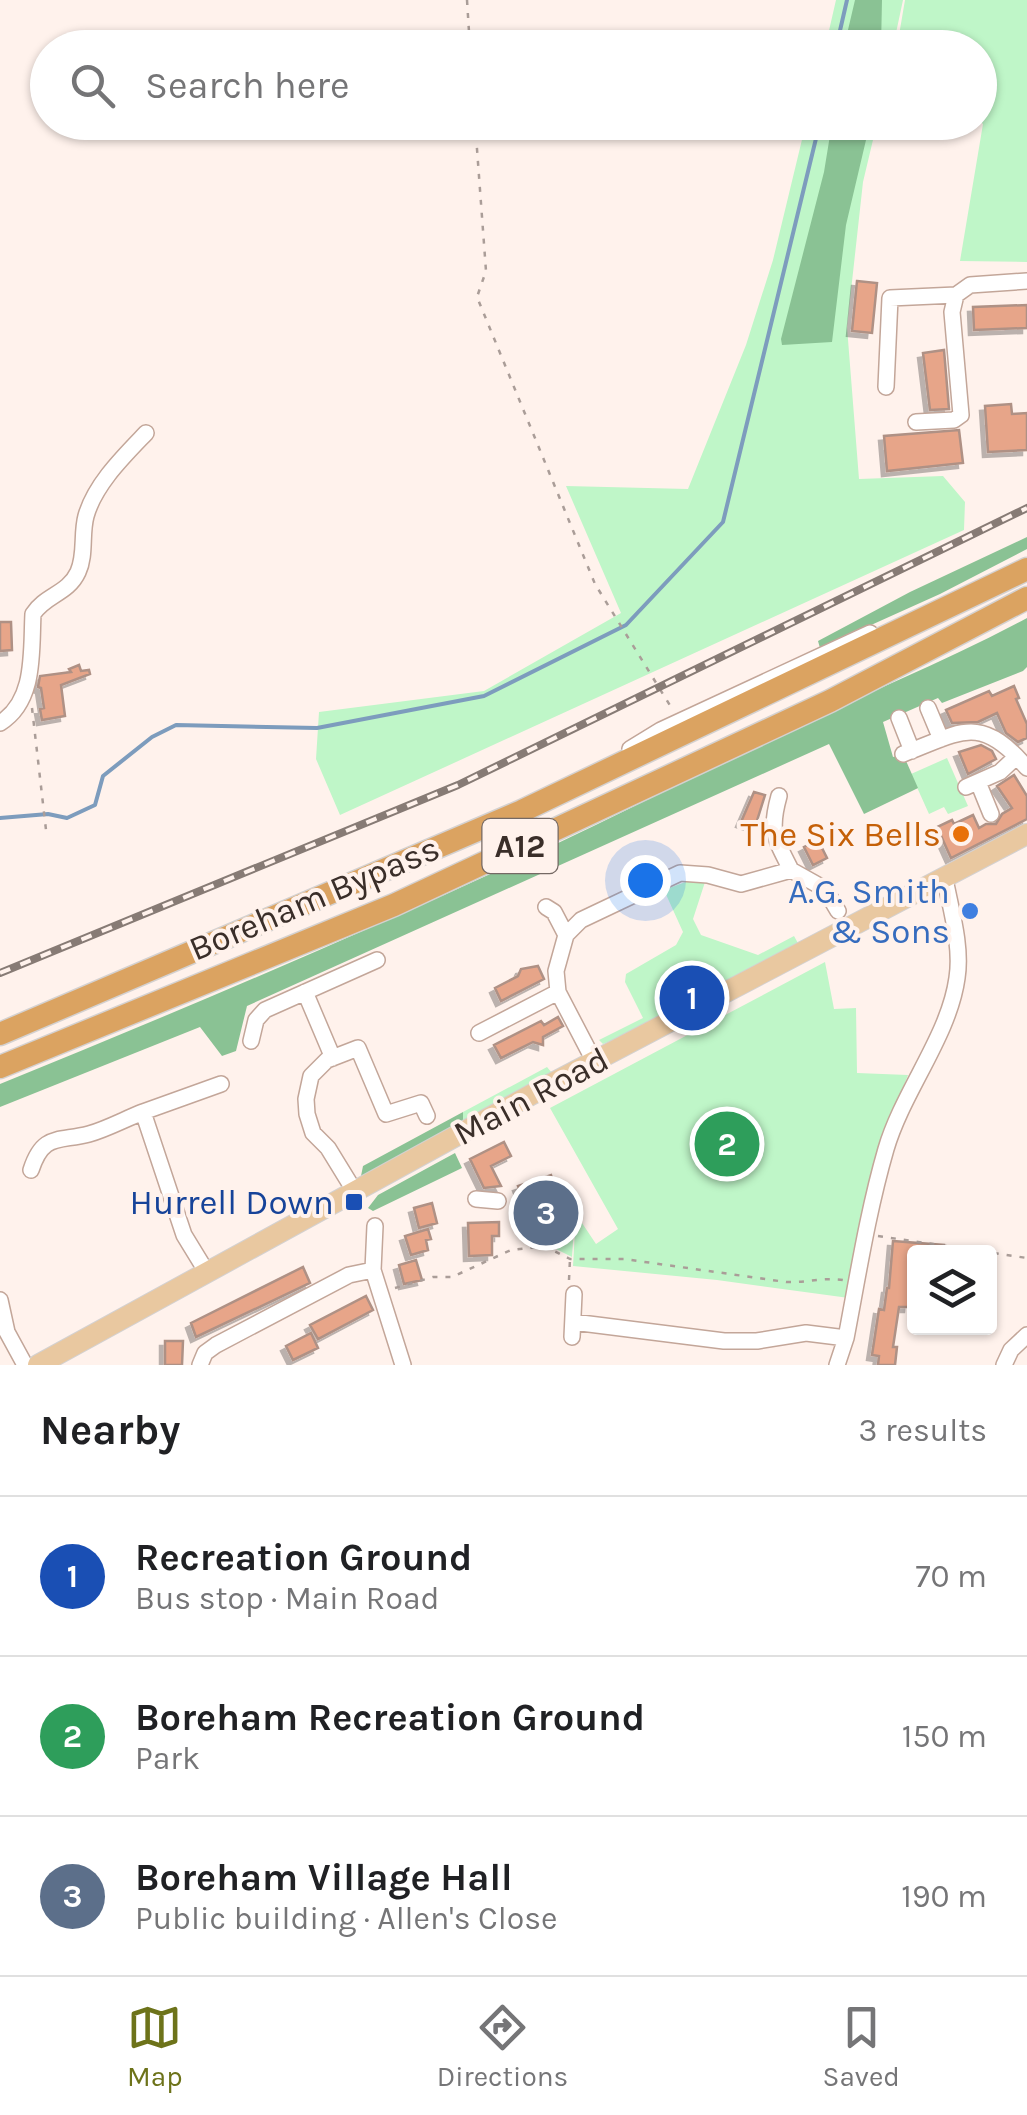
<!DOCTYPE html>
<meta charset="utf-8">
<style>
:root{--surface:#fff;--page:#f6f6f6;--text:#202124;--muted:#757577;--line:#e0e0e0;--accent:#6d731a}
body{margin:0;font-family:Karla,sans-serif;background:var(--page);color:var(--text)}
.controls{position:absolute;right:30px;bottom:30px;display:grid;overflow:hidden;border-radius:10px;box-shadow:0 2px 8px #0004}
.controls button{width:90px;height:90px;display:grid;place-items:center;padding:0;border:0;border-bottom:2px solid var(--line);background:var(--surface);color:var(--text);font:50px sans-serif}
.you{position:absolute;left:645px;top:880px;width:35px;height:35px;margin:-25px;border:8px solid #fff;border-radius:50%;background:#1a73e8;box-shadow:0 0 0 15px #1a73e833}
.badge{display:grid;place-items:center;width:65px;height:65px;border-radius:50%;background:var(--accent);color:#fff;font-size:32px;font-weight:700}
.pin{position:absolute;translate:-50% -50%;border:5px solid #fff;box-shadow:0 2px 10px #0006}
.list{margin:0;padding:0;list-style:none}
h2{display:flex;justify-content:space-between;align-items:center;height:130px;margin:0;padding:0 40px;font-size:42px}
h2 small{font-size:32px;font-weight:400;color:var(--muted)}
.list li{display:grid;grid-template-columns:65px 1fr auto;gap:30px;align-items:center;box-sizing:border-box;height:160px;padding:0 40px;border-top:2px solid var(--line)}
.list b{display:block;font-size:38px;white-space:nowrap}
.list p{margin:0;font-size:32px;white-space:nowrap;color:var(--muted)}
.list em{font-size:32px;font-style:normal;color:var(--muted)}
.icon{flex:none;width:55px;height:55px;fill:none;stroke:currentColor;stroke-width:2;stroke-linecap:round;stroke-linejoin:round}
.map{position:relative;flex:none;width:1027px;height:1365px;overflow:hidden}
.search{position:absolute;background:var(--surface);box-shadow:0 2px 8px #0004;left:30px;right:30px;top:30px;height:110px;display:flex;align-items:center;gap:25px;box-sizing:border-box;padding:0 35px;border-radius:55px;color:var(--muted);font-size:38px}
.sheet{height:610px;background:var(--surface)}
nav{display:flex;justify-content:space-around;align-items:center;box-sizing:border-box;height:140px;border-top:2px solid var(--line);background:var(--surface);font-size:28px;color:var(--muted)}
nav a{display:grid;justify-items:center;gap:5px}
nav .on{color:var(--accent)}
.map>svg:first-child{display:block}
</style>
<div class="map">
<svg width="1027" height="1365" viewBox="0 0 1027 1365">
<defs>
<filter id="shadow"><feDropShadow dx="-5" dy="5" stdDeviation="0" flood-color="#0004"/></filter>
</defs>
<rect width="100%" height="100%" fill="#fff2ec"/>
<path fill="#bff6c8" d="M836 0H903L893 47 825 48Z
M905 0H1027V262L960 261 983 124 980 121V48L897 47Z
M806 123H877L863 182 847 327 859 479 943 476 965 502 964 530 340 815 316 759 319 712 484 691 621 613 566 486 688 489 746 345 773 260Z
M947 758 968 806 948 814 944 807 929 814 911 774Z
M688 881 705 882 693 919 701 935 758 955 794 936 799 945 722 989 696 996 655 1023 603 1044 599 1040 643 1018 625 982 626 974 676 945 683 932 664 890Z
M825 962 834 1009 856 1008 857 1073 908 1075 888 1126 849 1298 717 1280 573 1266 576 1214 596 1244 618 1229 550 1108Z
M547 1067 552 1073 463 1122V1112Z
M563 1212H575L572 1257 548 1245V1239L559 1235 556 1226 566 1223Z"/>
<path fill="#8ac294" d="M855 0H882L881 47H844Z
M832 123H870L846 225 832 342 782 345 781 339 824 172Z
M1027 537V549L940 594 820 648 818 641 910 592Z
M1027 618V667L1023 671 942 703 938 698 883 722 893 757 903 754 918 788 912 791 864 814 829 744 247 1006 236 1051 222 1056 200 1027 0 1107V1084C187 1008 372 929 556 844 631 809 705 770 780 734 862 695 947 661 1027 618Z
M463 1112V1122L366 1177 361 1176 363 1166Z
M455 1153 462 1168 373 1211 368 1208 378 1195Z"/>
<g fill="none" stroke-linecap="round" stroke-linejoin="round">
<path stroke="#7d9cbd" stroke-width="4" d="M836 48 847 0
M0 818 48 814 67 818 95 805 103 776 152 737 176 725 317 728 484 696 626 625 723 522 820 122"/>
</g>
<path fill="#e7a589" stroke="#af9185" stroke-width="2.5" filter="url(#shadow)" d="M857 281 877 283 872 333 852 331Z
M1027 305V328L974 330 973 307Z
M944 350 949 409 930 410 923 353Z
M1011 404 1012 414 1027 413V450L988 452 985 406Z
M959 430 963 463 887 471 884 436Z
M0 622H11L12 650 0 651Z
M79 665 81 671 89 670 90 674 61 685 65 716 42 720 40 709 44 708 41 688 38 687 40 676 71 672 69 669Z
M1014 686 1019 698 1016 699 1027 724V738L1018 742 1006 733 997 713 978 722 952 723 946 710 989 691 992 696Z
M981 745 992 751 996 759 968 774 959 752Z
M1014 775 1027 796V819L951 858 937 827 952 820 954 824 973 815 979 828 986 824H996L1002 814 1012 808 997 786Z
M754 792 765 795 755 827 741 822Z
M818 840 827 858 813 865 804 847Z
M538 966 544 979 501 1001 495 988 518 976 521 969Z
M558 1017 563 1026 543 1037V1045L533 1042 501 1058 494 1045 541 1021 544 1025Z
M504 1142 511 1156 491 1166 501 1186 484 1188 470 1159Z
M551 1175 565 1222 554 1225 557 1235 548 1238 545 1228 536 1232 518 1186Z
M432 1203 437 1223 419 1228 414 1208Z
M499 1222V1236H492V1255L469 1256 468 1223Z
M428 1229 431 1239 426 1240 428 1250 411 1255 405 1236Z
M893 1241 944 1245V1252H914L909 1307H899L893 1347H897L895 1365H878L879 1356 872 1355 879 1309 884 1310 887 1288H889Z
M416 1260 422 1280 404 1284 399 1265Z
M303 1267 310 1283 196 1337 191 1323Z
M366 1296 373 1310 318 1339 310 1325Z
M311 1333 318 1348 293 1360 286 1346Z
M165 1341H183L182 1365H165Z"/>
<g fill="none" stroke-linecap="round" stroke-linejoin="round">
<g stroke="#c3a699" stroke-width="18">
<path id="minor" d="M886 387 890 298 956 295
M916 422 954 420 961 415 952 312 956 295 970 285 1027 281
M928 708 941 739
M899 718 912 751
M0 723C36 701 31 651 33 614 45 595 68 594 78 572 86 555 81 534 86 516 95 484 124 456 146 433
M630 749 661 730 870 633
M903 754C961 732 980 713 1027 768
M978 782 991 814
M966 787 1000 772 1016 757
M791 870 825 889 838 911
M546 907 554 912 566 935
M305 992 333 1058
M479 1033 558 992
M251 1041 256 1020 265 1010 377 960
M594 1061 558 992 556 971 566 935 581 920 680 873 708 875 741 884 791 870C775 838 769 832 779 796
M143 1112 221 1084
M31 1170C43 1133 58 1142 89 1134 107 1129 125 1119 143 1112L184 1235 206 1271
M355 1192 328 1148 313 1133 307 1114 306 1099 311 1076 327 1060 358 1048 386 1114 421 1103 427 1116
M476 1199 498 1201
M375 1226 373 1270 403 1365
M0 1300 7 1332 25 1365
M573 1322 724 1341H757L806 1333 846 1338
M572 1337 574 1294
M200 1365 205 1353 216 1345 349 1275 373 1270
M837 1365 846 1338C858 1275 868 1211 886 1149 903 1091 949 1036 957 978 962 947 951 910 945 879
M1004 1365 1011 1350 1027 1335"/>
</g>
<g stroke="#d4d1d0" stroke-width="22">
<path id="major" d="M38 1365 549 1085 1027 834"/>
</g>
<g stroke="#d4d1d0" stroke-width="25">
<path id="highway" d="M0 1034 522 811 1027 569
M0 1067 394 905 830 701 1027 598"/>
</g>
<path stroke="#aa9d98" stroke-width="2.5" stroke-dasharray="5 8" stroke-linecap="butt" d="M467 0 470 48
M475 122 486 271 477 297 595 584 671 707
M32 708 46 830
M878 1236 1027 1258
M569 1280 570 1259
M395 1288 433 1277H452L511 1250 538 1247H546L570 1259H624L786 1282C806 1283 824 1277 843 1280"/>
<use href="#minor" stroke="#fff" stroke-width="15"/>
<use href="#major" stroke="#e9c8a0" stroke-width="20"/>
<use href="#highway" stroke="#dba361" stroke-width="22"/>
<g stroke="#877b75" stroke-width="8">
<path id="rail" d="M0 973 458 785 1027 508"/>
</g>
<use href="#rail" stroke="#fff2ec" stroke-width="4" stroke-dasharray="11" stroke-linecap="butt"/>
</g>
<circle fill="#e8710a" stroke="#fff2ec" stroke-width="4" cx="961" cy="834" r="10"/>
<circle fill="#3f7fe0" stroke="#fff2ec" stroke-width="4" cx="970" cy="911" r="10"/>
<rect fill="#1a4fb4" stroke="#fff2ec" stroke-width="4" x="344" y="1192" width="20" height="20" rx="5"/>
<g text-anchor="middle" stroke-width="8" stroke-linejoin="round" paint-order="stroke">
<rect fill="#fff2ec" stroke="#756964" stroke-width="2.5" x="482.5" y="819" width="75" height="54" rx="8"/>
<g font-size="32" font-weight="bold" fill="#3a2e29">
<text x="520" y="857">A12</text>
</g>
<g font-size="35" fill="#c56008" stroke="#fff2ec" text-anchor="end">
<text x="941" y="846">The Six Bells</text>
</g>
<g font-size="35" fill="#366cbe" stroke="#fff2ec" text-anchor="end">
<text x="950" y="903">A.G. Smith<tspan x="950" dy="40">&amp; Sons</tspan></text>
</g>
<g font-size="35" fill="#3a2e29" stroke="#fff2ec">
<text transform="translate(314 898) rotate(-23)" y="12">Boreham Bypass</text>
<text transform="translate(531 1096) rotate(-28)" y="12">Main Road</text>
</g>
<g font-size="35" fill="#164399" stroke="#fff2ec" text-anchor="end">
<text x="334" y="1214">Hurrell Down</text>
</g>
</g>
</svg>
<div class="controls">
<button><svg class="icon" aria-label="layers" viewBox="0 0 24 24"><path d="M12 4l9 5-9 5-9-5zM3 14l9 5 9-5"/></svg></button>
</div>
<div class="you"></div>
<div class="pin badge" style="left:692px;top:998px;background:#1a4fb4">1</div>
<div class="pin badge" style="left:727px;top:1144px;background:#2e9e5b">2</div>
<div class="pin badge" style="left:546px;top:1213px;background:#5c6f8a">3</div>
<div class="search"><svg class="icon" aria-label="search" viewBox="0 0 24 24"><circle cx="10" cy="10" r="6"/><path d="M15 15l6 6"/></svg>Search here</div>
</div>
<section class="sheet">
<h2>Nearby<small>3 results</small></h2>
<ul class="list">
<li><span class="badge" style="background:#1a4fb4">1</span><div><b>Recreation Ground</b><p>Bus stop · Main Road</p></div><em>70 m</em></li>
<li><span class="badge" style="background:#2e9e5b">2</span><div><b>Boreham Recreation Ground</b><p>Park</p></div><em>150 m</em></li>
<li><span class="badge" style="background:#5c6f8a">3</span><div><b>Boreham Village Hall</b><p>Public building · Allen's Close</p></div><em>190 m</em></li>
</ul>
</section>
<nav>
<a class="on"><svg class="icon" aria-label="map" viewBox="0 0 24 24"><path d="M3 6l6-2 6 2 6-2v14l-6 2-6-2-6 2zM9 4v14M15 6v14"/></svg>Map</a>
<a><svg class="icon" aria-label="directions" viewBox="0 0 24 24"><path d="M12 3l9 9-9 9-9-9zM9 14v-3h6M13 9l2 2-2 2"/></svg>Directions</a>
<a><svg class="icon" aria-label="saved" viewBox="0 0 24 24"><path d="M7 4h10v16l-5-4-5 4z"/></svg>Saved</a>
</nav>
